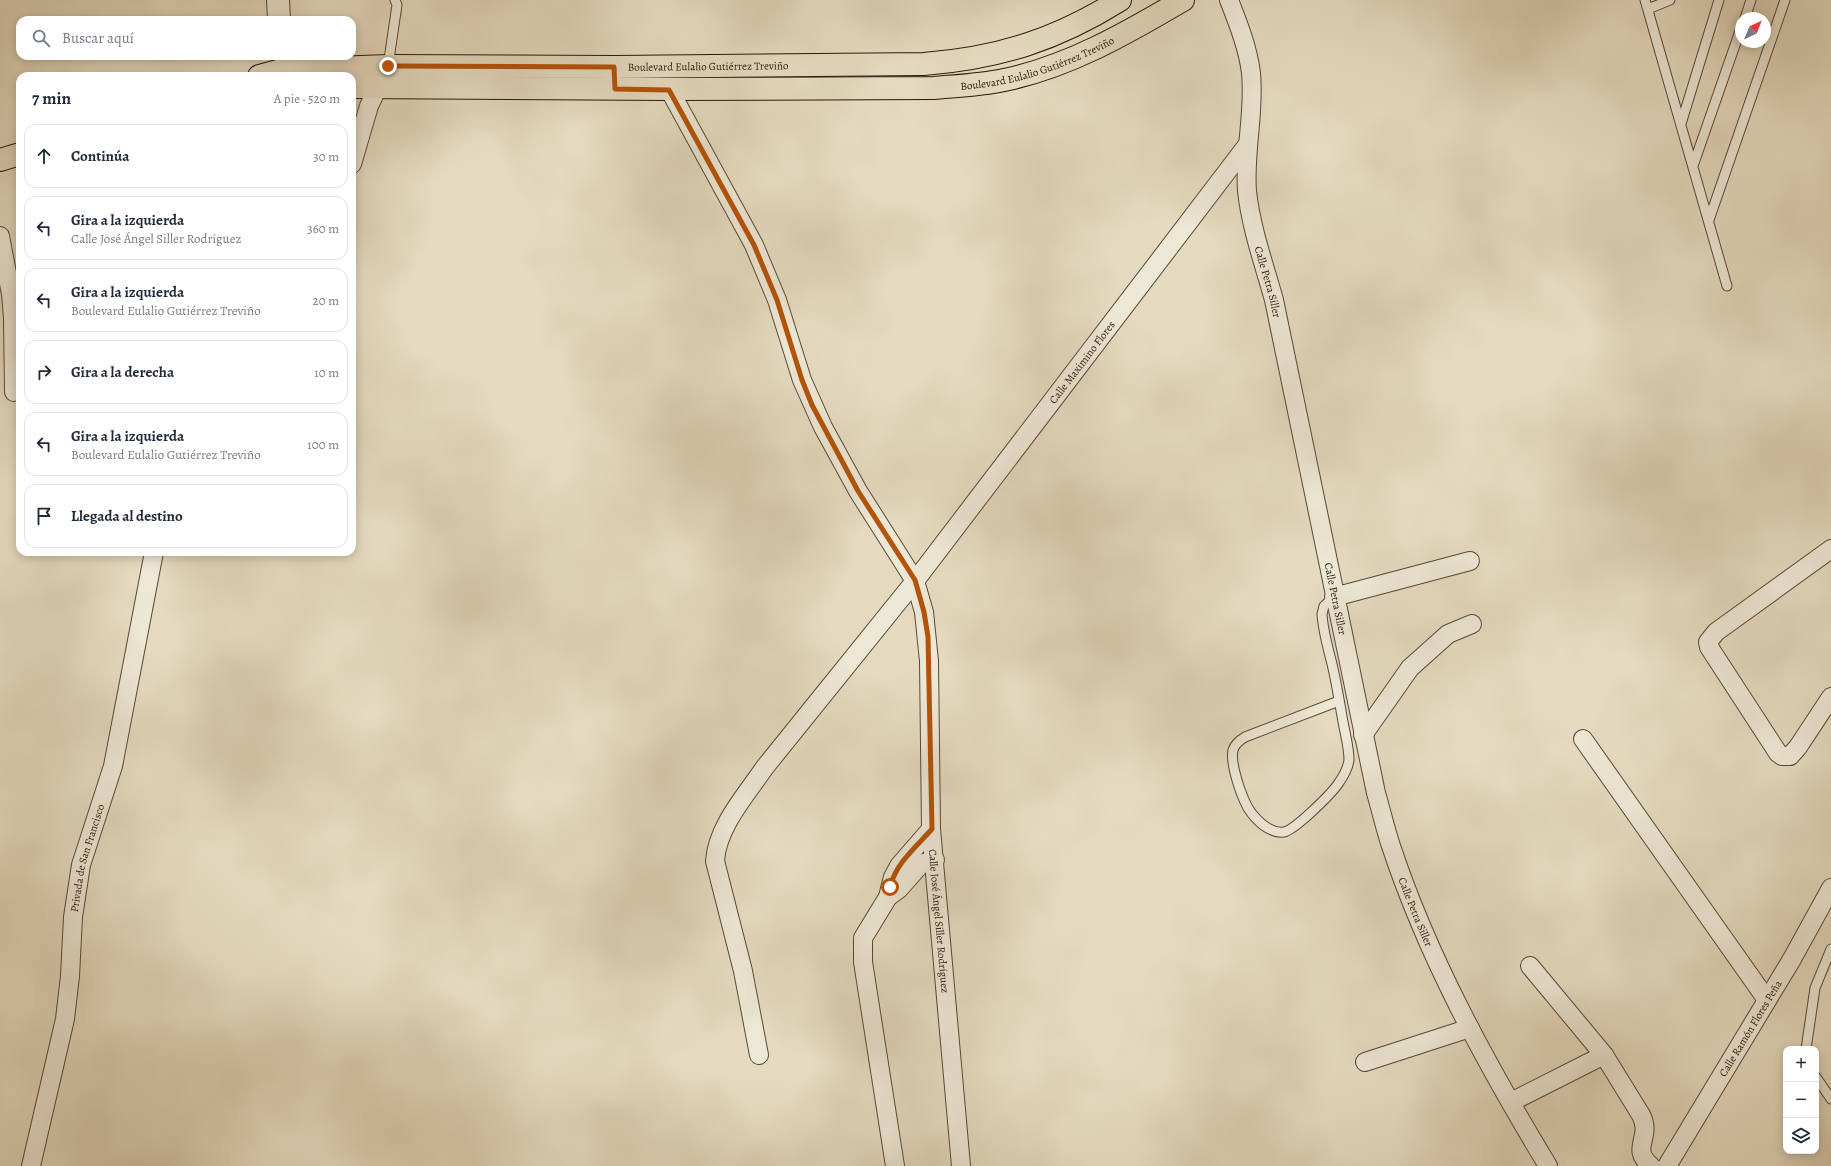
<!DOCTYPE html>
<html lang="es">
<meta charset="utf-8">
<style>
:root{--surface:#fff;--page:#f6f6f7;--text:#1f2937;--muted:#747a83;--line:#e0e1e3}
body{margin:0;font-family:Alegreya,serif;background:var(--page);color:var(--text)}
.controls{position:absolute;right:12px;bottom:12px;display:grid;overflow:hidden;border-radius:8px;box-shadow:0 2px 10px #0003}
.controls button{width:36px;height:36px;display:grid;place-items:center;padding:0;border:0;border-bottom:1px solid var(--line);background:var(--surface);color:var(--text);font:20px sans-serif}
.compass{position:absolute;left:1735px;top:12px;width:36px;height:36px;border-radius:50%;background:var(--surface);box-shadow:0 2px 10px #0003;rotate:43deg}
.stop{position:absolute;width:12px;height:12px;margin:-9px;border:3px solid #b45309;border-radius:50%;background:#fff}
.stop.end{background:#b45309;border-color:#fff;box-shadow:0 1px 4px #0008}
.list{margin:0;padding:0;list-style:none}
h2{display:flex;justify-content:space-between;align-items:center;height:52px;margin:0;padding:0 16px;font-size:17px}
h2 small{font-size:13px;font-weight:400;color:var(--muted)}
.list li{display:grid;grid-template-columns:26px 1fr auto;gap:12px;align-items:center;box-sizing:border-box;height:64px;margin:0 8px 8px;padding:0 8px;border:1px solid var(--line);border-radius:12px}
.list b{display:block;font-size:15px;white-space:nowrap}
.list p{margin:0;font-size:13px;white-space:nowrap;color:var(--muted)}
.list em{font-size:13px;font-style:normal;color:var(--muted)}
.icon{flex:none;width:22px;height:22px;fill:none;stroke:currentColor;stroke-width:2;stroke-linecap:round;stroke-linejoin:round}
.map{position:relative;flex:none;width:1831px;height:1166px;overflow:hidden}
.search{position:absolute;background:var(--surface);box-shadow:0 2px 10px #0003;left:16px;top:16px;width:340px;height:44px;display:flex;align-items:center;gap:10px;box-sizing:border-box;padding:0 14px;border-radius:12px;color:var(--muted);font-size:15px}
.panel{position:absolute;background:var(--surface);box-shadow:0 2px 10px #0003;left:16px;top:72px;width:340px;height:484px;border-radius:12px}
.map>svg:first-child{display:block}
</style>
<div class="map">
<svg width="1831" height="1166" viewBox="0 0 1831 1166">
<rect width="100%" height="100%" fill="#e4dabf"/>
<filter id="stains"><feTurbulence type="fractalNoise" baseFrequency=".005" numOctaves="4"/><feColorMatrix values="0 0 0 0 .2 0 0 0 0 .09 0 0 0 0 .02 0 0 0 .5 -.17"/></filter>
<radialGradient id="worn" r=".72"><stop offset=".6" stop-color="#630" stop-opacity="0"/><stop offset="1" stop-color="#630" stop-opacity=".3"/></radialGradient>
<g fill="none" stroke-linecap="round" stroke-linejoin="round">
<g stroke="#584837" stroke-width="11">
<path id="service" d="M1645 0 1727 286
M1648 9 1670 0
M1745 18 1751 0
M388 66 397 5 395 0
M1681 124 1719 0
M1693 166 1741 28
M1709 220 1785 0
M1334 597 1324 606 1322 614C1323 631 1328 648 1332 664 1337 685 1340 706 1344 727 1346 737 1349 749 1349 760 1348 768 1343 777 1338 784 1331 794 1295 830 1284 832 1269 834 1255 819 1248 808 1241 795 1230 764 1233 750 1235 744 1240 740 1245 737L1339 701
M1806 1049 1815 988 1831 949
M1816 1077 1831 1099"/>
</g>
<g stroke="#584837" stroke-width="20">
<g id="minor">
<path id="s1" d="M1229 0C1238 23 1248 48 1251 73 1255 112 1244 151 1247 191 1251 228 1264 264 1274 300L1376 793C1381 810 1385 828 1391 846 1428 958 1487 1065 1548 1166"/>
<path id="s2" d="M669 89 754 245 777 300 802 380 823 427 858 491 915 581 924 612 929 661 931 829 961 1166"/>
<path d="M352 164 369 106 383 76"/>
<path d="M0 236 11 294 13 318 14 392"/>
<path d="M1831 549 1716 632 1708 642 1709 647 1778 753 1782 756H1790L1798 747 1831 697"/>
<path d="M1334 597 1470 561"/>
<path d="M1363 735 1410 668 1448 634 1472 624"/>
<path d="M1583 739 1767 1000"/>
<path d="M888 897 899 889 921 864 935 860"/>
<path d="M1530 966 1604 1055 1641 1115C1653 1138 1629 1148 1651 1166"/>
<path id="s3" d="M759 1055 743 971 715 861C717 827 746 795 765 767L915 581 1248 144"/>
<path d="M1365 1062 1470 1028"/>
<path d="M1511 1102 1604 1055"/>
<path id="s4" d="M31 1166 65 1019 70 976 73 917 81 865 113 766 154 552"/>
<path d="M895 1166 863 962V938L888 897 893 877 899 866 931 829"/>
<path id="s5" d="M1667 1166 1792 959 1831 888"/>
</g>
</g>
<g stroke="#584837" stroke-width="24">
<path id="tertiary" d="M278 0 279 20"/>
</g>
<g stroke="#29170a" stroke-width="24">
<g id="primary">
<path id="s6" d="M259 76 281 70 388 66 614 67 924 64C999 58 1056 40 1120 0"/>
<path id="s7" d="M352 87 669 89 934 88C957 86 981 85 1004 80 1068 67 1127 33 1183 0"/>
<path d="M0 160 20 154"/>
</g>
</g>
<use href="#service" stroke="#ede7d5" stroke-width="9"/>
<use href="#minor" stroke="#ede7d5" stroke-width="18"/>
<use href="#tertiary" stroke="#ede7d5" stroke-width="22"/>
<use href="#primary" stroke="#e4dabf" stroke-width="22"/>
</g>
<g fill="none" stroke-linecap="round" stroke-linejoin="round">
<path stroke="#b45309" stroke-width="5" d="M388 66 614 67 615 89 669 90 754 245 777 300 802 380 812 405 858 491 915 580 924 612 928 637 932 829C916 847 896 863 890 887"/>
</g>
<g text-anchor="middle" stroke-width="3" stroke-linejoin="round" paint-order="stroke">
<g font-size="11" fill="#29170a" stroke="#ede7d5">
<text dy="4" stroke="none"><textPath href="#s7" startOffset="689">Boulevard Eulalio Gutiérrez Treviño</textPath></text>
<text dy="4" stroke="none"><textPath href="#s6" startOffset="450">Boulevard Eulalio Gutiérrez Treviño</textPath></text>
<text dy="4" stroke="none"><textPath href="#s1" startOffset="288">Calle Petra Siller</textPath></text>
<text dy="4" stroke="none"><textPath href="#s3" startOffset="821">Calle Maximino Flores</textPath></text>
<text dy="4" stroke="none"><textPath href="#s1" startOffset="612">Calle Petra Siller</textPath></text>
<text dy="4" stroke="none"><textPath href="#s4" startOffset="314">Privada de San Francisco</textPath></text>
<text dy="4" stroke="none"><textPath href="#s1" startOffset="936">Calle Petra Siller</textPath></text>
<text dy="4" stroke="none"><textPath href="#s2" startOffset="894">Calle José Ángel Siller Rodríguez</textPath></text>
<text dy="4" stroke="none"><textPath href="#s5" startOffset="161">Calle Ramón Flores Peña</textPath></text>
</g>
</g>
<rect width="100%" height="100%" filter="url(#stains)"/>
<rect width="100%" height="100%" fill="url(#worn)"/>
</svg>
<div class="controls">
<button>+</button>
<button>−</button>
<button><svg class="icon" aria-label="layers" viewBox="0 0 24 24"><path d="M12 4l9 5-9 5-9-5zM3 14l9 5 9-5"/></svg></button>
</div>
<svg class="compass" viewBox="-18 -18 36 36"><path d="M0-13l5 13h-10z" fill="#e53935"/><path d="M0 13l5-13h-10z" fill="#747a83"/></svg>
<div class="stop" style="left:890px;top:887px"></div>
<div class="stop end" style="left:388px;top:66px"></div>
<div class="search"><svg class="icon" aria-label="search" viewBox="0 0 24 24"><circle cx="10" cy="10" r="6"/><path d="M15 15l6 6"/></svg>Buscar aquí</div>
<section class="panel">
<h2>7 min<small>A pie · 520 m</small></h2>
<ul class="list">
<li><svg class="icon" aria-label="ahead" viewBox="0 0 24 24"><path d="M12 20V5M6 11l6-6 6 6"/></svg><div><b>Continúa</b></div><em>30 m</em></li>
<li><svg class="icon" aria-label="left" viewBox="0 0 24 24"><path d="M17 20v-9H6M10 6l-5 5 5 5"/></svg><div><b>Gira a la izquierda</b><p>Calle José Ángel Siller Rodríguez</p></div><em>360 m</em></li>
<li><svg class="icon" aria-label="left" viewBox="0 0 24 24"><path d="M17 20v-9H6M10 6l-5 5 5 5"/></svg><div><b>Gira a la izquierda</b><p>Boulevard Eulalio Gutiérrez Treviño</p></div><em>20 m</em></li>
<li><svg class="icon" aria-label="right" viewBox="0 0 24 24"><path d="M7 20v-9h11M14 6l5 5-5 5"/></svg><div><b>Gira a la derecha</b></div><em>10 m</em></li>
<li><svg class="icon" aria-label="left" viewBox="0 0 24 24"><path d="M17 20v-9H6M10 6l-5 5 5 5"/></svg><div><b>Gira a la izquierda</b><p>Boulevard Eulalio Gutiérrez Treviño</p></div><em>100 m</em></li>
<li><svg class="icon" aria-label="arrive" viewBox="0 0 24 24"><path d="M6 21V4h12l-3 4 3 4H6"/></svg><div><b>Llegada al destino</b></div></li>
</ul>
</section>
</div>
